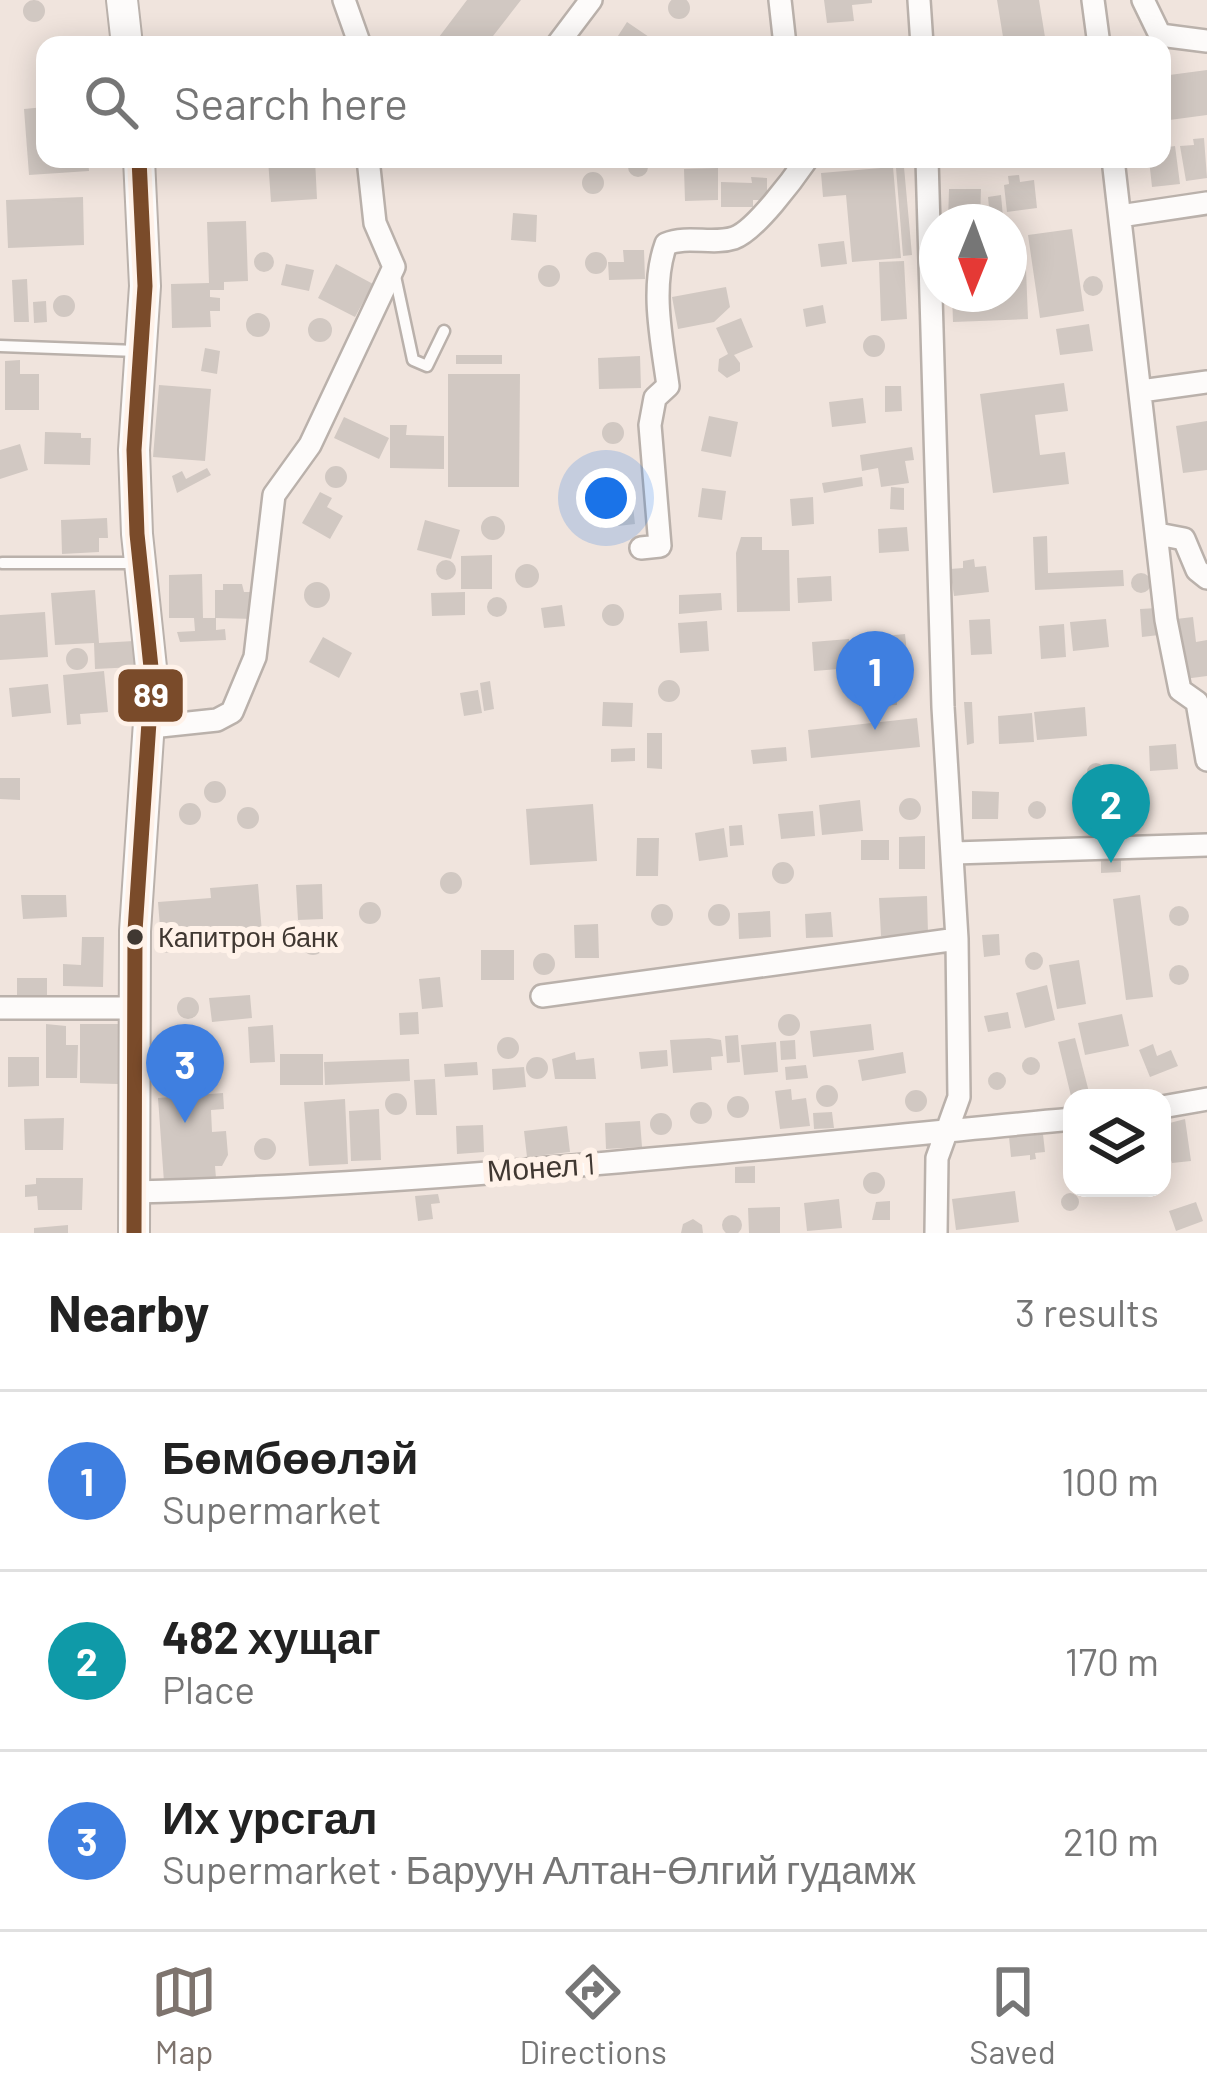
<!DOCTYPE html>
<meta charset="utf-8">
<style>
:root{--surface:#fff;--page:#f6f6f6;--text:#222;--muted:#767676;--line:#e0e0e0;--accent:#7e746e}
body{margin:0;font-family:Barlow,sans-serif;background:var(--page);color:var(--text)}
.controls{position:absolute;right:36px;bottom:36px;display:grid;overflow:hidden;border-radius:24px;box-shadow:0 6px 30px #0003}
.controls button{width:108px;height:108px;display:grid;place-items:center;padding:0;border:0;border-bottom:3px solid var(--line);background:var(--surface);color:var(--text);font:60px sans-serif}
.compass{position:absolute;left:919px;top:204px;width:108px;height:108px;border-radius:50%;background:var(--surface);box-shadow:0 6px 30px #0003;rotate:181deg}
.you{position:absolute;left:606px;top:498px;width:42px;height:42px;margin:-30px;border:9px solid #fff;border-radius:50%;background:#1a73e8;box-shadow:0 0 0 18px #1a73e833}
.badge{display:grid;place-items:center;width:78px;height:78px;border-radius:50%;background:var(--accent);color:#fff;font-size:39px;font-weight:700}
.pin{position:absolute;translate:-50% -99px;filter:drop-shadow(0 3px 6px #0008)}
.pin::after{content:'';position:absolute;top:63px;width:42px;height:36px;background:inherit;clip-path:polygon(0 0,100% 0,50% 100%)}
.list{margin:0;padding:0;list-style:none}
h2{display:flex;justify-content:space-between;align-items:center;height:156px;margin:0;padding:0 48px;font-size:51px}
h2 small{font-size:39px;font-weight:400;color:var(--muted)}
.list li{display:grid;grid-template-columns:78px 1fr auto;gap:36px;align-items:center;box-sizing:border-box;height:180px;padding:0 48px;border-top:3px solid var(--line)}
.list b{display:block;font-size:45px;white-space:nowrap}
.list p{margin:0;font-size:39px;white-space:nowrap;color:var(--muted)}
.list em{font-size:39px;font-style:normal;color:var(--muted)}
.icon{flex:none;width:66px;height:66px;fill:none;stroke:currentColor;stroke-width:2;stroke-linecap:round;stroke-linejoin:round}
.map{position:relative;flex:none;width:1207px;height:1233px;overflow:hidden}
.search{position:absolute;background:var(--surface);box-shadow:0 6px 30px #0003;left:36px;right:36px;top:36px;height:132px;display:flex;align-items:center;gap:30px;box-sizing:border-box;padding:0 42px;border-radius:24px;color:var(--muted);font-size:45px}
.sheet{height:696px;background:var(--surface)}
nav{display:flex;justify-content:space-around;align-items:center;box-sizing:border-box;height:168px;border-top:3px solid var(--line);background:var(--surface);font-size:33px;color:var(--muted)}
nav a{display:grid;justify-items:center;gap:6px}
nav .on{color:var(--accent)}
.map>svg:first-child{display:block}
</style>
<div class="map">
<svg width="1207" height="1233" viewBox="0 0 1207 1233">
<rect width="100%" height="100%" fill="#f0e4dd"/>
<path fill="#d1c8c2" d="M668 8a11 11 0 1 1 22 0a11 11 0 1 1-22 0Z
M467 0H521L486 45H433Z
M824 0H872V3L852 5 854 21 827 23Z
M997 0H1039L1045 37 1050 36 1051 44 1004 43Z
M23 11a11 11 0 1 1 22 0a11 11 0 1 1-22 0Z
M627 22 652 39 649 45H625L616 39Z
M1207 70V115L1162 121V76Z
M45 107V159H88L89 171 29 175 24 109Z
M1204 138 1207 178 1186 181 1180 146 1194 145 1193 139Z
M1175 146 1180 184 1152 187 1149 159H1162V148Z
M628 167a10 10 0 1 1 20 0a10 10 0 1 1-20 0Z
M268 159H315L317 199 271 202Z
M893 167 901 258 852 262 846 195 823 197 821 173Z
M904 167 912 255 903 256 896 168Z
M718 168V200L685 201 684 169Z
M582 183a11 11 0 1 1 22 0a11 11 0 1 1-22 0Z
M1019 175 1020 182 1034 180 1037 208 1007 212 1004 185 1009 184 1008 176Z
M751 177 767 178V200H753V207H721V182L752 183Z
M949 189H981L980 222H948Z
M1001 195 1003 217 990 218 988 197Z
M83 197 84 245 8 248 6 200Z
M513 213 537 215 536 242 511 240Z
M246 221 248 281 224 282V290H210V297L220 298V311H210L211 327 172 328 171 284 209 283 207 222Z
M1072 229 1084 311 1040 318 1028 235Z
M844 241 847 264 821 267 818 244Z
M623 250H644L645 279 609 280 608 262H624Z
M585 263a11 11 0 1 1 22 0a11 11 0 1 1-22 0Z
M254 262a10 10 0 1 1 20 0a10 10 0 1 1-20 0Z
M904 261 907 319 881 321 879 262Z
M286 264 314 270 309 291 281 285Z
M336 264 373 284 355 317 318 298Z
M538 276a11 11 0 1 1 22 0a11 11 0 1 1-22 0Z
M1026 269 1028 319 953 322 952 294H1009V270Z
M1083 286a10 10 0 1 1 20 0a10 10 0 1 1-20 0Z
M27 279 29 322H14L12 280Z
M726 287 730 307 714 322 678 329 672 297Z
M53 306a11 11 0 1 1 22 0a11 11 0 1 1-22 0Z
M46 301 47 322 34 323 33 302Z
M823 305 826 323 806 327 803 309Z
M246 325a12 12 0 1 1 24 0a12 12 0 1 1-24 0Z
M741 318 753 347 734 355 740 363V371L727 378 718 371 719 359 728 354 716 328Z
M308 330a12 12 0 1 1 24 0a12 12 0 1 1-24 0Z
M1089 324 1093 351 1060 355 1056 329Z
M863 346a11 11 0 1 1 22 0a11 11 0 1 1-22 0Z
M205 348 220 351 217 374 201 371Z
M456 355H502V364H456Z
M640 356 641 388 599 389 598 358Z
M20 360V374H39V410H5V361Z
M448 374H520L519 487H448Z
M1064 383 1068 411 1035 415 1040 455 1065 452 1069 484 993 493 980 394Z
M159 385 211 389 205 461 153 457Z
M885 386H901L902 411 885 412Z
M863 398 866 423 832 427 829 402Z
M709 416 738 422 731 457 701 451Z
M344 417 389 438 379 459 334 438Z
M1207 421V470L1183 473 1176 426Z
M602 433a11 11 0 1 1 22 0a11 11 0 1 1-22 0Z
M390 425H407L406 435 444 436V469L390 468Z
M45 432 81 433V438H91L90 465 44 464Z
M20 444 28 470 0 479V450Z
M912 447 914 460 905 461 909 483 881 487 878 468 862 471 860 455Z
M325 477a11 11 0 1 1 22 0a11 11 0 1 1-22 0Z
M207 468 211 475 177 493 172 476 182 471 186 479Z
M862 477 863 486 824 493 822 483Z
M891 487 904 488V510L890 509Z
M702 488 726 491 722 520 698 517Z
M320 492 332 498 327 507 343 516 330 539 302 523Z
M632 497 635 524 601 528 598 502Z
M813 497 814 524 792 526 790 499Z
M481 528a12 12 0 1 1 24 0a12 12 0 1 1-24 0Z
M107 518 108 538H99V552L62 554 61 520Z
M425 520 460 530 451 559 417 550Z
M907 527 909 551 879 553 878 529Z
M1047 536 1048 573 1123 570 1124 586 1035 590 1033 537Z
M741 537H762V550H789L790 611 737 612 736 553Z
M492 555V589H461V556Z
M974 559 975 567 986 566 989 592 954 596 950 569 963 568V561Z
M436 570a10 10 0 1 1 20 0a10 10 0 1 1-20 0Z
M515 576a12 12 0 1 1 24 0a12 12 0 1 1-24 0Z
M1131 583a10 10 0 1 1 20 0a10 10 0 1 1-20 0Z
M202 574 203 618H215V590H223V584H242L244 592H251L255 619 216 618V630L225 629 226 640 180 642 177 632 195 631 194 618H169V575Z
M831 576 832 601 798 603 797 578Z
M304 595a13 13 0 1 1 26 0a13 13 0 1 1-26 0Z
M95 590 99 643 134 641 135 667 95 669 94 643 55 645 51 593Z
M465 592V615L432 616 431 593Z
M721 593 722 610 679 614V595Z
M487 607a10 10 0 1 1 20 0a10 10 0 1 1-20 0Z
M602 615a11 11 0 1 1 22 0a11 11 0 1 1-22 0Z
M562 605 565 626 544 628 541 608Z
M1157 608 1159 635 1142 637 1140 609Z
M45 612 48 657 0 660V615Z
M1193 617 1196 642 1207 640V676L1184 679 1176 619Z
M990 619 992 654 971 655 969 620Z
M1106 619 1109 647 1073 651 1070 622Z
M707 621 709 651 680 653 678 623Z
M1064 624 1066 657 1041 659 1039 626Z
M905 634 908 662 866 666 863 638Z
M323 637 352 653 339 678 309 662Z
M849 639 851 668 814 671 812 642Z
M66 659a11 11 0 1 1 22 0a11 11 0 1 1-22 0Z
M104 671 108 712 80 714 81 724 67 725 63 675Z
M896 678 897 705 859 706 858 679Z
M658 691a11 11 0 1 1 22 0a11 11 0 1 1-22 0Z
M490 681 494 709 484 711 480 683Z
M48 684 51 713 12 717 9 688Z
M478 690 482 713 464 716 460 693Z
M603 702 633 703 632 727 602 726Z
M964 702H972L974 743 967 745Z
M1085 707 1087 736 1037 740 1034 712Z
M1032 713 1034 742 999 744 998 716Z
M917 718 920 747 811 758 808 730Z
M647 733H662V769L647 768Z
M1176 744 1178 769 1150 771 1149 746Z
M786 747 787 761 753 764 751 750Z
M635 748V761L611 762V749Z
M1087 772a9 9 0 1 1 18 0a9 9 0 1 1-18 0Z
M0 778H20V800L0 799Z
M204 792a11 11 0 1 1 22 0a11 11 0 1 1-22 0Z
M972 791 999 792 998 819H972Z
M1077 794H1109L1110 815H1087V824L1078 823Z
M899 809a11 11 0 1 1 22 0a11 11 0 1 1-22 0Z
M1121 799H1136V818H1121Z
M860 800 863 831 822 835 819 805Z
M1028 810a9 9 0 1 1 18 0a9 9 0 1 1-18 0Z
M179 814a11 11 0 1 1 22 0a11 11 0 1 1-22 0Z
M593 804 597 861 530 865 526 809Z
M237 818a11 11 0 1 1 22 0a11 11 0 1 1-22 0Z
M813 811 815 836 781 839 778 814Z
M742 825 744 845 730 846 729 826Z
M724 828 728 857 699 861 695 833Z
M925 836V869H899V837Z
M637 838H659L658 876H636Z
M861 840H889V860H861Z
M1121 852V872L1101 873V853Z
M772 873a11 11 0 1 1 22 0a11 11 0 1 1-22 0Z
M440 883a11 11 0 1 1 22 0a11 11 0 1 1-22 0Z
M258 884 263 945 162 953 158 902 211 898 210 888Z
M322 884 323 919 298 920 296 885Z
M21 895H66L67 917 23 919Z
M1140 895 1153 997 1126 1000 1113 899Z
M927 896 928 934 881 936 879 898Z
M359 913a11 11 0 1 1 22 0a11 11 0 1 1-22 0Z
M651 915a11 11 0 1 1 22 0a11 11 0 1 1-22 0Z
M708 915a11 11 0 1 1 22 0a11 11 0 1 1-22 0Z
M1169 916a10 10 0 1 1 20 0a10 10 0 1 1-20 0Z
M770 911 771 937 739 939 738 913Z
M831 912 833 937 806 938 805 914Z
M598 924 599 958H575L574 925Z
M302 944a11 11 0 1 1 22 0a11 11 0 1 1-22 0Z
M999 934 1000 955 984 957 982 935Z
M82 937H104L103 987 63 986V964L81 965Z
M481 950H514V980H481Z
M1025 961a9 9 0 1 1 18 0a9 9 0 1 1-18 0Z
M533 964a11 11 0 1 1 22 0a11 11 0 1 1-22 0Z
M1079 960 1086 1004 1057 1009 1049 965Z
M1169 975a10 10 0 1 1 20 0a10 10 0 1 1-20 0Z
M440 977 443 1007 422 1009 419 979Z
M17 978H47V1005H17Z
M1047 985 1055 1020 1025 1028 1016 993Z
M250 995 252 1018 212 1022 209 998Z
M177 1008a11 11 0 1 1 22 0a11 11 0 1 1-22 0Z
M418 1012 419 1034 400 1035 399 1013Z
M1008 1012 1011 1028 988 1032 984 1016Z
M778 1025a11 11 0 1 1 22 0a11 11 0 1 1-22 0Z
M1122 1014 1129 1046 1085 1055 1078 1023Z
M46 1024 66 1026V1045H78L77 1078H46Z
M80 1024H121L118 1084 80 1083Z
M871 1024 874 1050 813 1057 810 1031Z
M273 1025 275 1062 250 1063 248 1027Z
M738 1035 740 1062 727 1063 725 1036Z
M497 1048a11 11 0 1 1 22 0a11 11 0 1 1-22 0Z
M709 1038 721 1040 723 1056 711 1057 712 1070 673 1073 670 1040Z
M1075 1038 1089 1092 1071 1096 1058 1042Z
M795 1040 796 1059 781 1060 780 1041Z
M776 1042 778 1072 744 1075 741 1045Z
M1153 1044 1157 1056 1171 1050 1178 1066 1150 1077 1139 1050Z
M667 1050 668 1066 641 1069 639 1052Z
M575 1052 576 1060 594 1058 596 1079H555L552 1059Z
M903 1052 906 1073 862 1081 858 1060Z
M280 1054H323V1085H280Z
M1022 1066a9 9 0 1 1 18 0a9 9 0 1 1-18 0Z
M526 1068a11 11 0 1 1 22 0a11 11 0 1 1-22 0Z
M8 1057H39V1086L8 1087Z
M409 1059 410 1081 325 1085 324 1062Z
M477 1062 478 1075 445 1077 444 1064Z
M806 1065 808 1078 786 1080 785 1067Z
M524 1067 526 1087 493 1090 492 1069Z
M988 1081a9 9 0 1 1 18 0a9 9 0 1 1-18 0Z
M435 1079 437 1115H416L414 1080Z
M816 1096a11 11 0 1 1 22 0a11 11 0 1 1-22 0Z
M791 1089 792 1100 806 1098 810 1126 780 1129 775 1091Z
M905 1101a11 11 0 1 1 22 0a11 11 0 1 1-22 0Z
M385 1104a11 11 0 1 1 22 0a11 11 0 1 1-22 0Z
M223 1093 224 1109 211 1110 212 1132 226 1131 228 1155 222 1166H215L216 1178 164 1182 158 1098Z
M727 1107a11 11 0 1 1 22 0a11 11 0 1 1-22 0Z
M345 1099 348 1164 309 1166 304 1102Z
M690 1113a11 11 0 1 1 22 0a11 11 0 1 1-22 0Z
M379 1109 381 1160 351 1161 349 1111Z
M832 1112 834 1128 814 1129 813 1113Z
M650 1124a11 11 0 1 1 22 0a11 11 0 1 1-22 0Z
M64 1118 63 1150H25L24 1119Z
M1185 1119 1191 1161 1172 1163 1168 1151 1162 1150V1125Z
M640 1121 642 1147 606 1149 605 1123Z
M483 1125 484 1152 457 1154 456 1126Z
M567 1126 570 1152 527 1157 524 1131Z
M1043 1134 1045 1152 1035 1153 1036 1159 1030 1160V1155L1011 1157 1009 1137Z
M254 1149a11 11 0 1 1 22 0a11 11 0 1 1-22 0Z
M755 1166V1183H735V1167Z
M863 1183a11 11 0 1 1 22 0a11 11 0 1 1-22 0Z
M36 1178H83L82 1210H38L37 1196 25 1197V1185L36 1184Z
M1015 1191 1019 1222 956 1230 952 1199Z
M1061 1202a9 9 0 1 1 18 0a9 9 0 1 1-18 0Z
M438 1194 440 1203 431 1204 433 1219 418 1221 415 1196Z
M839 1199 842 1228 807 1231 804 1203Z
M890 1201V1220H872L876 1202Z
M1196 1202 1203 1221 1176 1231 1169 1211Z
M780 1207V1233H749L748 1208Z
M722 1225a10 10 0 1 1 20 0a10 10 0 1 1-20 0Z
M693 1219 702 1225 703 1233H681L683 1224Z
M68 1225V1233H34V1228Z"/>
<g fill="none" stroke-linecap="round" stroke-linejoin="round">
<g stroke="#bab1ab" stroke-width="15">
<path id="lane" d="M395 276 413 360 427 366 444 331
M0 346 137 351
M2 563H137"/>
</g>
<g stroke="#bab1ab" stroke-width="26">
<path id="street" d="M344 0 360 45
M780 0 785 45
M919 0 922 45
M1093 0 1099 45
M1143 0 1160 35 1207 41
M557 45 591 0
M927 159 943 707 957 939 959 1097 937 1158 936 1233
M1113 159 1166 620 1180 690 1197 702 1207 760
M1120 216 1207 203
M1141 391 1207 382
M1158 534 1184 539 1197 570 1207 578
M641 548 660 546 650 425 655 398 668 386C662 341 650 288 666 244 688 235 712 245 734 238 755 231 794 178 807 159
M151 727 217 720 232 712 255 657 274 495 310 445 394 267 375 223 368 159
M954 853 1207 845
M542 996 957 939
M0 1008H135
M1162 1107 1207 1099
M133 1192C447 1184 760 1148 1072 1119"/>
</g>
<g stroke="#bab1ab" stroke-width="34">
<path id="secondary" d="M122 0 127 45
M134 1233 135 931 152 677 137 534 134 450 145 286 139 159"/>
</g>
<use href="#lane" stroke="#fdfbfa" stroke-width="10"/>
<use href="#street" stroke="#fdfbfa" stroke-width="21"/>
<use href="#secondary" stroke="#fdfbfa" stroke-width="30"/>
<g stroke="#fff2e9" stroke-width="24">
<path id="bus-1" d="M134 1233 135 931 152 677 137 534 134 450 145 286 139 159"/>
</g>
<use href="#bus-1" stroke="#7a4b2a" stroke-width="15"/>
</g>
<circle fill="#403832" stroke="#fff2e9" stroke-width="4.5" cx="135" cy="937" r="10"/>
<g text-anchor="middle" stroke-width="12" stroke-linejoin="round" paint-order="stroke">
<g font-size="27" fill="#403832" stroke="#fff2e9" text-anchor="start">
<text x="158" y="947">Капитрон банк</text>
</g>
<g font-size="30" fill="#403832" stroke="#fff2e9">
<text transform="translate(541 1168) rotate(-4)" y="10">Монел 1</text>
</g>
</g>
<rect stroke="#fff2e9" stroke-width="4.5" x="116" y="667" width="69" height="57" rx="12" fill="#7a4b2a"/>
<g font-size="33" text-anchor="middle" font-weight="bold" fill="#fff">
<text x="151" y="707">89</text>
</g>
</svg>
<div class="controls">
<button><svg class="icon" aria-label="layers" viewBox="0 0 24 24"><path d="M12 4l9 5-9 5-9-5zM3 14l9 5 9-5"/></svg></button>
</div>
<svg class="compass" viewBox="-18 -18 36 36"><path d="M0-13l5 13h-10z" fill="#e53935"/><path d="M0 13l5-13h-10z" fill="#767676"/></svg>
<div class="you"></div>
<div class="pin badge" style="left:875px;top:730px;background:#3f7fe0">1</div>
<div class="pin badge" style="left:1111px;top:863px;background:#0f9aa8">2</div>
<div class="pin badge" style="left:185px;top:1123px;background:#3f7fe0">3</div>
<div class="search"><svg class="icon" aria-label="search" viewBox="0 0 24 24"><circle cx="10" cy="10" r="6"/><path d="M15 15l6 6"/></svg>Search here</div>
</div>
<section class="sheet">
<h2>Nearby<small>3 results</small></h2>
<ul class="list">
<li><span class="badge" style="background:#3f7fe0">1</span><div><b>Бөмбөөлэй</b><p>Supermarket</p></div><em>100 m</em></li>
<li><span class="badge" style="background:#0f9aa8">2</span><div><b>482 хущаг</b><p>Place</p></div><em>170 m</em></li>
<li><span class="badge" style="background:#3f7fe0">3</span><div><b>Их урсгал</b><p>Supermarket · Баруун Алтан-Өлгий гудамж</p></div><em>210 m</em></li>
</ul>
</section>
<nav>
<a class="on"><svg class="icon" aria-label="map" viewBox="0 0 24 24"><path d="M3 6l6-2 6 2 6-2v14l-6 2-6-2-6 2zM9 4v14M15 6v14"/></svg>Map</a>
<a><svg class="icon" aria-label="directions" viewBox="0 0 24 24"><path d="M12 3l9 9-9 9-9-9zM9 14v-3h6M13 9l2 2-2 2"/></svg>Directions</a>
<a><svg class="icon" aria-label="saved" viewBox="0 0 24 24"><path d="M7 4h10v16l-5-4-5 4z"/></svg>Saved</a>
</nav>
